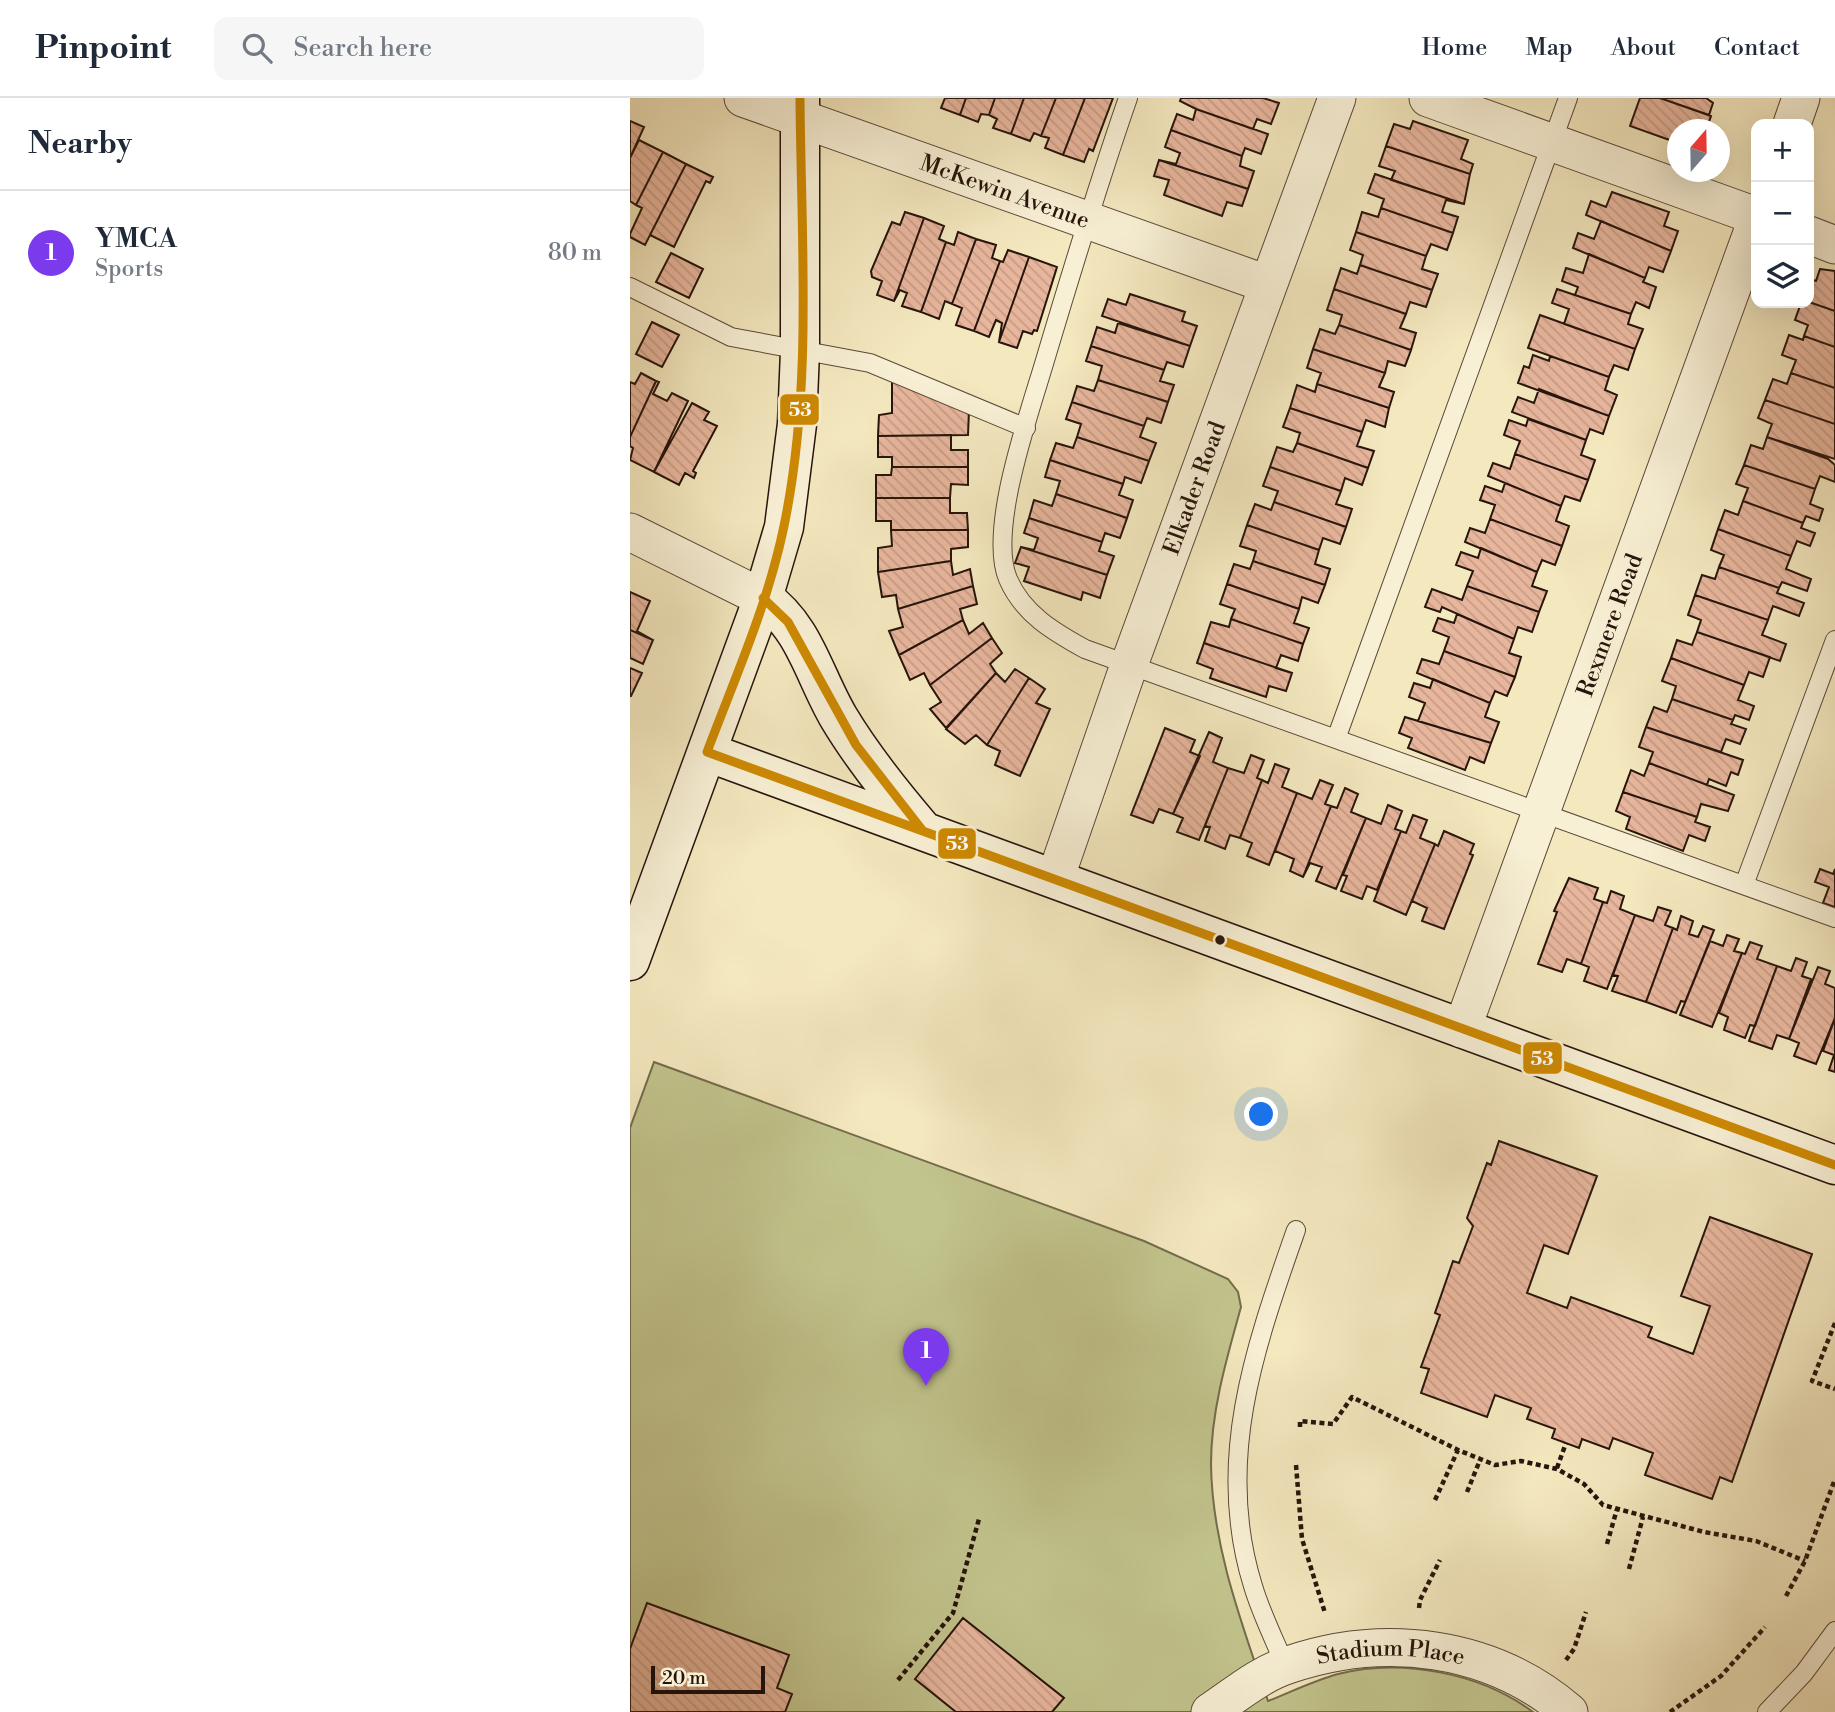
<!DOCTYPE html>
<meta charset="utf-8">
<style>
:root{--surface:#fff;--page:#f6f6f7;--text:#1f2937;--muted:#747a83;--line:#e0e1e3;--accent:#7c3aed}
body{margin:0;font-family:"Libre Bodoni",serif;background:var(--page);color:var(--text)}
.controls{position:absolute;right:21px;top:21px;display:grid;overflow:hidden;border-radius:14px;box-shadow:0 7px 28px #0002}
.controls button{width:63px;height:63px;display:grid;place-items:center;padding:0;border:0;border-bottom:2px solid var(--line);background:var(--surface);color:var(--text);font:35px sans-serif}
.compass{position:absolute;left:1037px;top:21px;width:63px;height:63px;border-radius:50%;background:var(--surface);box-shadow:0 7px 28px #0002;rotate:20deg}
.scale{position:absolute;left:21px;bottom:18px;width:114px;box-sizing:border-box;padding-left:7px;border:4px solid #27140b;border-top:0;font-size:19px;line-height:24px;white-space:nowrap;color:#27140b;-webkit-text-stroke:5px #f8f0d5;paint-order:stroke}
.you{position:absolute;left:632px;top:1017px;width:24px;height:24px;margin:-18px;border:5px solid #fff;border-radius:50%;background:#1a73e8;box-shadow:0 0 0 10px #1a73e833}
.badge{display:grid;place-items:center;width:46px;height:46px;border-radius:50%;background:var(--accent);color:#fff;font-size:23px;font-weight:700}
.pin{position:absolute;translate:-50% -58px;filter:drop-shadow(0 2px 4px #0008)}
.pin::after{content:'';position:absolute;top:37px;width:24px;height:21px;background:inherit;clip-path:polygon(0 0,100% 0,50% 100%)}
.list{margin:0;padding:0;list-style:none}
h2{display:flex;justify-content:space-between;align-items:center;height:91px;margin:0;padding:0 28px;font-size:30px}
h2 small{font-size:23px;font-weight:400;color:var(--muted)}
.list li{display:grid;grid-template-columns:46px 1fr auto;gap:21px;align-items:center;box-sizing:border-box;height:126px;padding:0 28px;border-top:2px solid var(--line)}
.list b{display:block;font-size:26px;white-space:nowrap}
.list p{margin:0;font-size:23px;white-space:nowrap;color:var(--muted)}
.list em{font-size:23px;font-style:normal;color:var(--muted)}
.icon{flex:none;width:38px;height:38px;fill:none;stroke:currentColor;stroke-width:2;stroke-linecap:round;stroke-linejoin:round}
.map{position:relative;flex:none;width:1205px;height:1614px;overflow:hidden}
header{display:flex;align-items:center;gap:42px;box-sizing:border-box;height:98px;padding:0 35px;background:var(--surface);border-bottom:2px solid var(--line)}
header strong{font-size:33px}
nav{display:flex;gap:38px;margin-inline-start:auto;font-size:24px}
.search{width:490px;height:63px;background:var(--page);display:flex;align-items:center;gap:18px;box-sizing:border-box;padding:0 24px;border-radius:14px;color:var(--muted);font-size:26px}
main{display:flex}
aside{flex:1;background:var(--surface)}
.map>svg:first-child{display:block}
</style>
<header>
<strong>Pinpoint</strong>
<div class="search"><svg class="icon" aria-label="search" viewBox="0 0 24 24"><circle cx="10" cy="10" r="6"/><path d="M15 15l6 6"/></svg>Search here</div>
<nav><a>Home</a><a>Map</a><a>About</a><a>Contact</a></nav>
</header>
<main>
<aside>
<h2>Nearby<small></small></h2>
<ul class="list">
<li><span class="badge">1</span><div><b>YMCA</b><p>Sports</p></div><em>80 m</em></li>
</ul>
</aside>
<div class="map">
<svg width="1205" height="1614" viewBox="0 0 1205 1614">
<defs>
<pattern id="building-back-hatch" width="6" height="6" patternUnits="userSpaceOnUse" patternTransform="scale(1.75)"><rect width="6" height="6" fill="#e8b69d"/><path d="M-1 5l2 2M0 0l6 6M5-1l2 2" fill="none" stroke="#c79c86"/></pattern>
</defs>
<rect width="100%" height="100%" fill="#f4e8bf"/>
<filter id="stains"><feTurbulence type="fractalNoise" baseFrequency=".00286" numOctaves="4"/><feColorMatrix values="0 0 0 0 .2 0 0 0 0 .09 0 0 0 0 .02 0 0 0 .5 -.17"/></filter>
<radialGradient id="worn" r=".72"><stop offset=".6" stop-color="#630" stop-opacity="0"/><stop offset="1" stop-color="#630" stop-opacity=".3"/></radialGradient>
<path fill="#c2c48d" stroke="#746c4c" stroke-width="2" d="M24 964 514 1143 598 1181 608 1194 611 1209C597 1259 581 1313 581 1366 582 1448 612 1526 638 1603 661 1594 683 1583 708 1576 772 1560 851 1575 903 1614H0V1030Z"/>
<path fill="url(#building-back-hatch)" stroke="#27140b" stroke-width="2" d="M315 0H336L330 17 311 10Z
M336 0H365L359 17 351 16 348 24 330 17Z
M365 0H394L381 36 363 30 367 21 359 17Z
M394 0H426L411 38 404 35 400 43 381 36Z
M426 0H455L433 57 415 50 419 40 411 38Z
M455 0H483L463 53 459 51 454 64 433 57Z
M551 0H633L649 5 641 26 627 21 623 31 566 11 550 3Z
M1010 0H1030L1081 18 1076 32H1048V45L1000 28Z
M1030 0H1076L1083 5 1079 17Z
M566 11 638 36 631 56 615 50 612 58 541 32 547 16 563 22Z
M0 23 14 29 0 60Z
M783 23 838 42 831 61 843 66 840 76 756 48 764 26 780 31Z
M541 32 612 58 610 68 624 73 618 91 529 62 546 66 550 55 535 49Z
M9 42 33 54 6 107 0 103V60Z
M756 48 840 76 834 106 761 82 765 73 749 68Z
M33 54 56 66 15 147 0 139V136L12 110 6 107Z
M529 62 618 91 612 108 597 104 592 118 534 97 539 82 524 78Z
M56 66 83 79 80 85 76 83 44 149 20 137Z
M745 76 834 106 816 102 812 114 828 119 823 135 751 110 754 101 738 95Z
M982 94 1039 114 1034 128 1048 133 1041 153 956 117 961 103 976 109Z
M751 110 823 135 817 152 801 146 796 158 726 134 732 114 748 119Z
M275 114 294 120 264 203 247 197 252 183 242 179 241 173 262 124 270 127Z
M294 120 314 128 309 141 316 144 291 214 272 208 277 195 270 192 264 203Z
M971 123 1041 153 1033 174 1019 169 1015 180 943 150 948 135 964 141Z
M328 134 346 141 322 206 315 203 309 221 291 214 316 144 324 147Z
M726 134 796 158 792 171 808 176 802 192 730 167 733 157 720 152Z
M346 141 366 147 362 160 370 163 344 233 326 227 332 210 322 206Z
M378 152 399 159 369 244 372 225 366 222 359 239 344 233 370 163 373 164Z
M41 155 73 171 59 200 26 184Z
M959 156 1015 180 1013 184 1026 189 1019 210 1006 204 1001 216 945 197 948 189 932 183 936 170 953 175Z
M399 159 427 169 407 233 404 232 402 236 393 233 387 250 369 244Z
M730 167 802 192 796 209 780 204 776 216 704 191 711 170 727 176Z
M1190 171 1205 173V213L1179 204V184L1180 181 1186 183Z
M704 191 776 216 770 230 786 235 781 252 709 227 712 217 697 212Z
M927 191 1001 216 998 226 1013 231 1005 251 934 226 939 211 922 205Z
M500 196 555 214 552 223 567 228 560 248 472 218 478 201 496 207Z
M1179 204 1205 213V249L1174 238 1178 227 1165 222 1171 205Z
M910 217 1005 251 998 272 984 267 979 279 898 250Z
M22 224 49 237 32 269 6 256Z
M488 225 560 248 553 269 537 264 534 272 461 248 467 229 485 235Z
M709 227 781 252 775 268 758 263 755 275 683 251 690 231 705 236Z
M1159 237 1173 242 1174 238 1205 249V290L1161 275 1166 262 1152 257Z
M461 248 534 272 530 283 544 287 538 304 468 282 472 268 456 263Z
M683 251 755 275 749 289 764 294 759 310 687 286 691 275 677 270Z
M903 257 919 263 920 258 979 279 975 292 987 297 979 318 888 285 894 268 899 270Z
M11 275 26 283 0 339V284L5 286Z
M1161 275 1205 290V326L1135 302 1143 281 1157 286Z
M262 282 339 312 338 337 248 338 249 317 262 315Z
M468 282 538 304 531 325 517 320 514 328 442 304 447 288 464 293Z
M26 283 29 284 23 296 37 303 42 295 58 303 24 374 0 362 3 350 0 348V339Z
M687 286 759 310 755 329 736 322 732 334 660 310 667 287 685 294Z
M909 291 979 318 973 336 960 331 956 342 882 314 888 299 904 305Z
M1135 302 1205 326V361L1137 339 1142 326 1128 320Z
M442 304 514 328 510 339 526 345 519 363 447 339 451 326 436 321Z
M62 305 79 314 74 322 87 328 63 373 66 375 64 380 55 375 49 387 24 374Z
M660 310 732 334 727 348 744 353 738 370 667 345 670 335 653 329Z
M898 321 956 342 951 357 965 362 958 382 885 356 890 343 874 337 879 322 896 328Z
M321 337V352H338V369H262V359H248V338Z
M447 339 519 363 511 385 495 379 493 386 420 362 426 345 443 350Z
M1137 339 1198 361 1205 367V384L1190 378 1185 391 1114 367 1121 347 1133 351Z
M667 345 738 370 732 387 715 380 711 393 640 369 647 349 663 354Z
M885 356 958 382 950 403 935 398 931 408 858 378 863 365 880 371Z
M420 362 493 386 489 397 503 402 497 420 426 396 430 383 415 379Z
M1114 367 1185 391 1180 406 1193 411 1189 423 1176 418 1173 425 1113 403 1118 390 1106 386Z
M262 369H338V387L321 386 320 400H246V377H261Z
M640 369 711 393 706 406 722 411 716 429 644 404 648 393 633 388Z
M875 385 931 408 926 423 939 428 932 448 860 421 865 407 850 402 855 388 872 394Z
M426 396 497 420 490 440 475 435 472 444 399 420 404 402 422 408Z
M246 400H320V415H337L338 432H261V423H246Z
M1113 403 1173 425 1171 430 1185 435 1180 448 1167 443 1161 458 1088 431 1095 412 1108 417Z
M644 404 716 429 710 446 693 440 689 452 617 427 625 406 641 412Z
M399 420 472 444 469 453 484 458 477 477 391 449 404 452 408 440 394 435Z
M860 421 932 448 925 467 912 462 907 474 835 444 840 430 855 435Z
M617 427 689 452 685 466 700 471 695 487 623 463 626 453 610 448Z
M1088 431 1161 458 1156 471 1181 481 1177 493 1152 484 1149 490 1089 469 1094 457 1081 452Z
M261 432H338V449L321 451V463L248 474V450L262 448Z
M391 449 477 477 470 500 453 494 451 502 394 483 399 469 385 465Z
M851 450 907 474 902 488 917 493 909 514 837 488 843 473 826 467 831 454 848 460Z
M321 463 323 477 340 471 343 488 268 511 266 497 252 499 248 474Z
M623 463 695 487 688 505 672 499 669 511 597 486 604 466 620 471Z
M1089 469 1149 490 1147 495 1174 505 1169 518 1143 508 1138 522 1065 497 1072 477 1085 481Z
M597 486 669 511 664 525 679 530 673 546 601 521 605 511 590 506Z
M343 488 347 506 330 511 333 522 269 557 259 533 273 529 268 511Z
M837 488 909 514 902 534 888 529 884 541 812 509 810 514 795 509 802 491 832 502Z
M0 494 20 503 7 533 23 542 0 532Z
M1065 497 1138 522 1132 537 1156 546 1150 563 1067 534 1071 522 1058 517Z
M827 516 884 541 879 555 891 559 885 579 814 553 819 539 803 533 808 520 824 525Z
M601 521 673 546 668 563 651 557 646 570 662 575 574 545 581 524 599 529Z
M333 522 339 536 353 525 362 540 300 587 294 575 280 582 269 557Z
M0 532 23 542 13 566 0 560Z
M1067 534 1140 559 1133 579 1119 574 1114 587 1041 560 1047 542 1062 547Z
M362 540 372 555 360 566 366 575 316 630 300 611 311 604 300 587Z
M574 545 662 575 656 593 639 588 636 599 580 580 583 571 567 565Z
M814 553 885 579 877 598 865 593 860 605 787 575 792 561 809 566Z
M1041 560 1114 587 1108 602 1124 608 1119 622 1105 617 1103 622 1042 601 1046 588 1032 583Z
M0 570 12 575 1 598H0Z
M385 571 399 580 357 647 346 637 335 646 316 631 366 575 375 584Z
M399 580 415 591 406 605 420 611 390 678 365 667 370 653 357 647Z
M803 581 860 605 855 619 869 624 861 645 788 623 795 605 779 599 784 585 800 590Z
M1042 601 1103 622 1101 626 1116 631 1110 646 1096 641 1091 654 1016 629 1024 609 1037 614Z
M775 619 861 645 854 665 840 659 835 672 778 650 782 640 769 635Z
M1016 629 1113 662 1108 677 1101 674 1096 688 1079 681 1077 687 1019 665 1023 654 1009 649Z
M535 630 565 642 560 654 570 658 543 716 529 711 523 725 501 717Z
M579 634 592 640 583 664 598 670 569 742 547 734 553 720 543 716Z
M621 657 634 662 627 680 632 682 610 740 600 737 595 751 575 743 580 729 575 728 598 670 614 675Z
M1019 665 1104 697 1098 713 1071 706 1067 719 993 694 1001 672 1014 678Z
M645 666 659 671 652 689 667 695 639 767 617 758 622 745 610 740 632 682 638 685Z
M690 682 703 687 695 706 701 708 673 779 660 773 664 761 645 753 667 695 682 701Z
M715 690 728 696 721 714 736 720 706 791 686 783 692 769 680 765 673 779 701 708 707 710Z
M993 694 1067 719 1065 724 1080 729 1075 743 1059 737 1053 753 996 731 1000 719 986 713Z
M758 707 772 713 765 731 771 733 747 792 737 788 732 801 711 793 717 778 713 777 736 720 751 726Z
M783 717 797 722 790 740 805 746 776 817 744 803 771 733 776 735Z
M814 733 844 746 840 756 843 757 814 831 792 823 797 810 782 803 805 746 808 748Z
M1190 771 1203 776 1205 771V809L1193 805 1199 789 1185 784Z
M939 780 968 790 964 801 973 804 951 866 937 861 932 874 908 866 927 814 924 813Z
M981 793 994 798 990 811 1005 817 977 891 954 883 959 869 951 866 973 804 977 805Z
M1028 809 1041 813 1035 827 1043 830 1016 904 982 893 988 878 983 877 1005 817 1023 823Z
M1051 818 1063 823 1059 836 1068 839 1073 828 1084 832 1055 904 1051 903 1046 915 1016 904 1043 830 1047 832Z
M1097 837 1109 841 1104 853 1112 855 1082 929 1050 917 1080 843 1093 848Z
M1120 844 1132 848 1127 861 1147 868 1125 928 1120 927 1115 940 1094 932 1098 919 1089 915 1112 855 1115 856Z
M1166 860 1177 864 1172 878 1181 881 1159 941 1147 937 1142 951 1119 943 1147 868 1161 873Z
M1188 869 1200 873 1195 886 1205 890V920L1186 966 1164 958 1169 945 1159 941Z
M1205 920V974L1199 972 1204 957 1193 953Z
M869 1043 967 1078 938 1156 914 1147 897 1195 937 1210 941 1199 1022 1229 1018 1239 1063 1256 1080 1208 1051 1198 1080 1119 1182 1156 1102 1384 1090 1379 1082 1401 1015 1377 1023 1355 983 1340 979 1351 952 1341 949 1350 922 1340 925 1331 897 1321 901 1310 865 1297 857 1319 791 1295 799 1271 791 1269 810 1217 805 1215 823 1163 829 1165 843 1128 837 1120 857 1065 861 1067Z
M17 1505 159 1557 147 1590 162 1596 155 1614H0V1551Z
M333 1520 434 1600 422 1614H326L285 1581Z"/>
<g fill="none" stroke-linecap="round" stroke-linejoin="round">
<g stroke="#5a4938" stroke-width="20">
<path id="lane" d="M498 0C468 86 442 172 416 259 401 311 357 431 378 481 393 516 424 534 455 551L1205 820
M0 189 101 239 240 265 396 330
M706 641 938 0
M1114 787 1205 542
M655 1567C644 1541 631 1515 623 1488 584 1363 625 1249 666 1132
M1137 1614 1174 1575 1205 1533"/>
</g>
<g stroke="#5a4938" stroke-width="39">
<g id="street">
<path id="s1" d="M113 0 637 186"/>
<path d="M798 0 1126 118"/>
<path d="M1162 26 1171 0"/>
<path d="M1179 137 1205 147"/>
<path d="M0 434 133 500"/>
<path id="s2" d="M425 781 499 567 707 0"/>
<path id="s3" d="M832 931 1126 124"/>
<path id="s4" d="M580 1614C604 1598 630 1576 658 1567 754 1534 861 1547 939 1614"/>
</g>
</g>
<g stroke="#27140b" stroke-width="41">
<path id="secondary" d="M133 500C175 529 184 578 209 620 233 660 262 696 292 731
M77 654 1205 1067
M0 863 133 500 154 429 167 326 170 253V0"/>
</g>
<path stroke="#27140b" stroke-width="4.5" stroke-dasharray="5 3.5" stroke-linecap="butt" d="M1205 1225 1182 1283 1205 1291
M670 1329V1323L703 1326 722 1299 828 1352 865 1367 891 1363 927 1371 954 1386 973 1407 1074 1434 1126 1443 1175 1463
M666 1367 672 1441 695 1515
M927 1370 936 1345
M837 1394 850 1362
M805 1402 828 1352
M977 1446 987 1411
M999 1471 1013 1419
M1156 1498 1175 1463 1205 1381
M789 1510 790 1502 810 1462
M936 1562 944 1551 956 1514
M268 1582 323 1515 349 1421
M1040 1614 1091 1578 1135 1529"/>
<use href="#lane" stroke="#f8f0d5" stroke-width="18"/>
<use href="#street" stroke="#f8f0d5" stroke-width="37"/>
<use href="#secondary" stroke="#f8f0d5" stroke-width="38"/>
<g stroke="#f8f0d5" stroke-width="14">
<path id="bus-1" d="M170 0C171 142 183 288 154 428 138 506 105 580 77 654L1205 1067
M133 500 158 524 226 647 293 733"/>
</g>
<use href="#bus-1" stroke="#cd8902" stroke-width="9"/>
</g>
<circle fill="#27140b" stroke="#f8f0d5" stroke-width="2.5" cx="590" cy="842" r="6"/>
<g text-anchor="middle" stroke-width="5" stroke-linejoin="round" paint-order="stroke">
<g font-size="23" fill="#27140b" stroke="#f8f0d5">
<text dy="8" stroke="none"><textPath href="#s1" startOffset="278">McKewin Avenue</textPath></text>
<text dy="8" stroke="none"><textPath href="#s2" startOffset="415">Elkader Road</textPath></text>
<text dy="8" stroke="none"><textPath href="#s3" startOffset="430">Rexmere Road</textPath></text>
<text dy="8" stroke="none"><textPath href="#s4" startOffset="196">Stadium Place</textPath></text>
</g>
</g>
<g stroke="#f8f0d5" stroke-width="2.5">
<rect x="149" y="295" width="41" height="33" rx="7" fill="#cd8902"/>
<rect x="307" y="729" width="40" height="33" rx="7" fill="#cd8902"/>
<rect x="892" y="943" width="41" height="34" rx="7" fill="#cd8902"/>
</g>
<g font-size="19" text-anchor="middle" font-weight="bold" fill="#fff">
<text x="170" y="318">53</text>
<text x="327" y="752">53</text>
<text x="912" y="967">53</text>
</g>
<rect width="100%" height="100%" filter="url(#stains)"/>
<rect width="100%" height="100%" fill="url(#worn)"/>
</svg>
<div class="controls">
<button>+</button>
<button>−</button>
<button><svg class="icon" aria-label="layers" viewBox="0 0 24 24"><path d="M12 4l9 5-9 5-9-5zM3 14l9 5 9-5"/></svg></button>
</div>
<svg class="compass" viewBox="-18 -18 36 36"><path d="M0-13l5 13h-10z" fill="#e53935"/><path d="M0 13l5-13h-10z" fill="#747a83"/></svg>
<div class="scale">20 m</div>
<div class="you"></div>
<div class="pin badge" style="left:296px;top:1288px">1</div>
</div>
</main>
